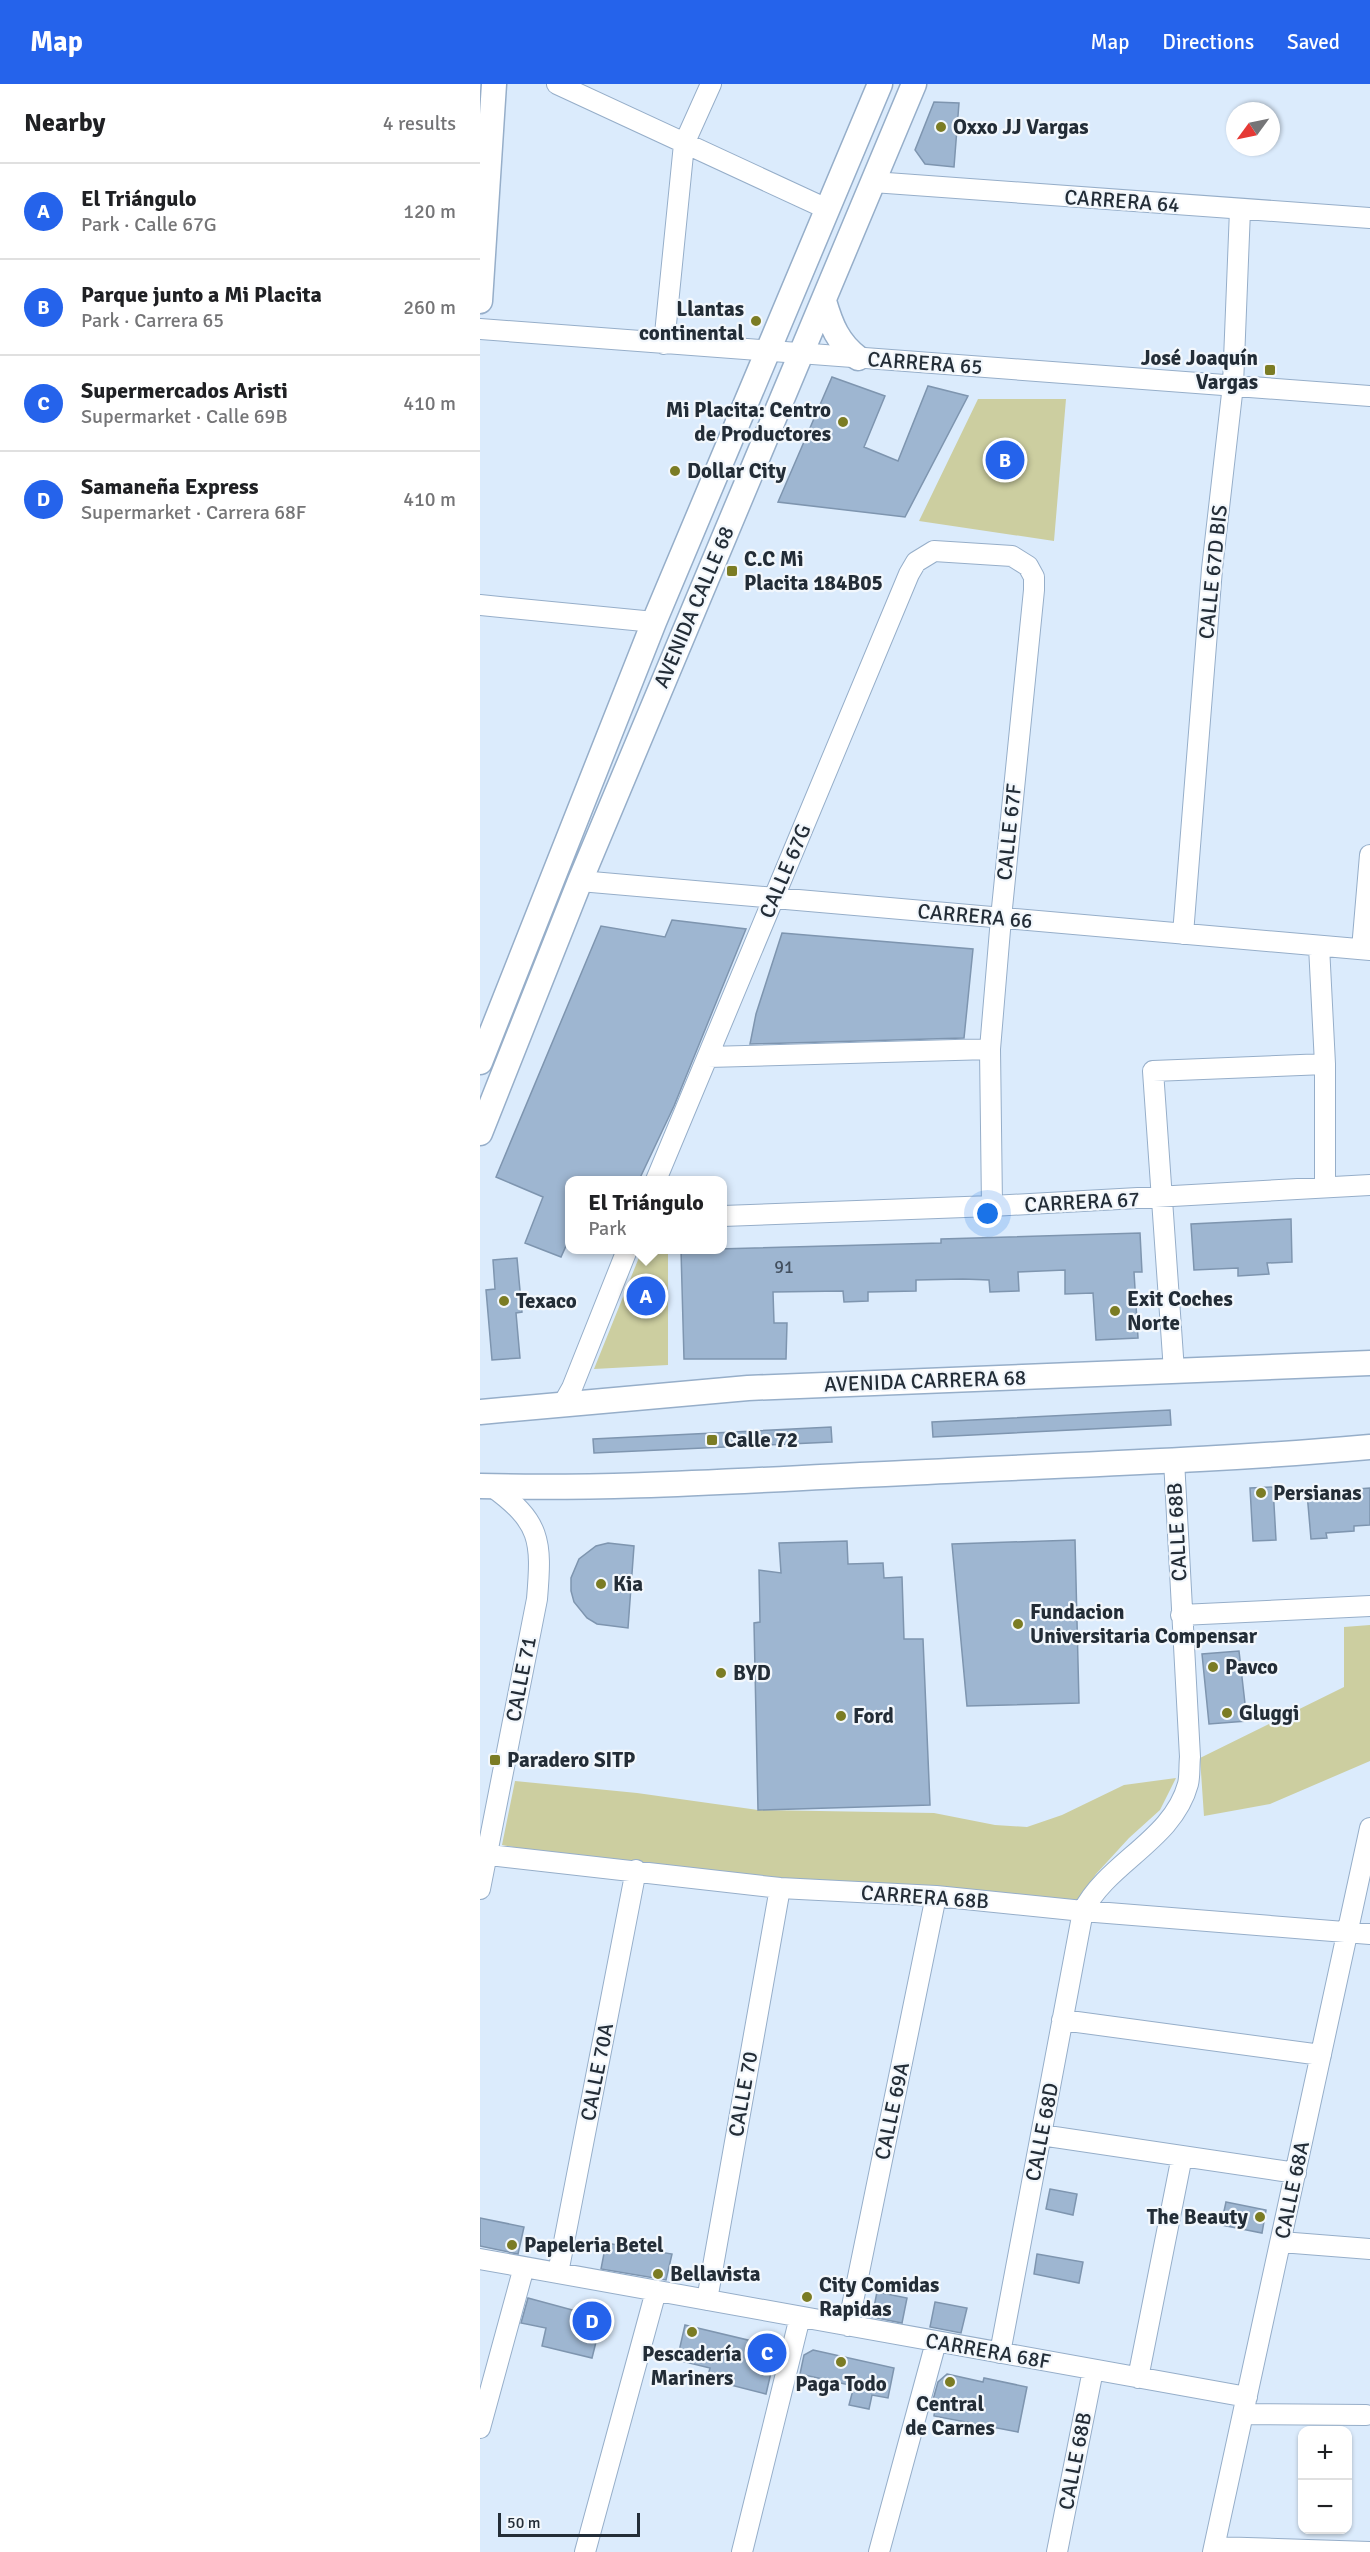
<!DOCTYPE html>
<meta charset="utf-8">
<style>
:root{--surface:#fff;--page:#f6f6f6;--text:#202124;--muted:#757577;--line:#e0e0e0;--accent:#2563eb}
body{margin:0;font-family:Signika,sans-serif;background:var(--page);color:var(--text)}
.controls{position:absolute;right:18px;bottom:18px;display:grid;overflow:hidden;border-radius:12px;box-shadow:0 2px 4px #0004}
.controls button{width:54px;height:54px;display:grid;place-items:center;padding:0;border:0;border-bottom:2px solid var(--line);background:var(--surface);color:var(--text);font:30px sans-serif}
.compass{position:absolute;left:746px;top:18px;width:54px;height:54px;border-radius:50%;background:var(--surface);box-shadow:0 2px 4px #0004;rotate:237deg}
.scale{position:absolute;left:18px;bottom:15px;width:142px;box-sizing:border-box;padding-left:6px;border:3px solid #232d37;border-top:0;font-size:16px;line-height:21px;white-space:nowrap;color:#232d37;-webkit-text-stroke:4px #f2f7fc;paint-order:stroke}
.you{position:absolute;left:508px;top:1130px;width:21px;height:21px;margin:-15px;border:4px solid #fff;border-radius:50%;background:#1a73e8;box-shadow:0 0 0 9px #1a73e833}
.badge{display:grid;place-items:center;width:39px;height:39px;border-radius:50%;background:var(--accent);color:#fff;font-size:20px;font-weight:700}
.pin{position:absolute;translate:-50% -50%;border:3px solid #fff;box-shadow:0 2px 6px #0006}
.popup{position:absolute;left:85px;top:1092px;width:162px;height:78px;box-sizing:border-box;display:grid;place-content:center;border-radius:12px;background:var(--surface);filter:drop-shadow(0 2px 4px #0005);font-size:20px;white-space:nowrap;color:var(--muted)}
.popup b{font-size:22px;color:var(--text)}
.popup::after{content:'';position:absolute;left:50%;top:100%;margin-left:-12px;border:12px solid transparent;border-top-color:var(--surface)}
.list{margin:0;padding:0;list-style:none}
h2{display:flex;justify-content:space-between;align-items:center;height:78px;margin:0;padding:0 24px;font-size:26px}
h2 small{font-size:20px;font-weight:400;color:var(--muted)}
.list li{display:grid;grid-template-columns:39px 1fr auto;gap:18px;align-items:center;box-sizing:border-box;height:96px;padding:0 24px;border-top:2px solid var(--line)}
.list b{display:block;font-size:22px;white-space:nowrap}
.list p{margin:0;font-size:20px;white-space:nowrap;color:var(--muted)}
.list em{font-size:20px;font-style:normal;color:var(--muted)}
.map{position:relative;flex:none;width:890px;height:2468px;overflow:hidden}
header{display:flex;align-items:center;gap:36px;box-sizing:border-box;height:84px;padding:0 30px;background:var(--accent);color:#fff}
header strong{font-size:28px}
nav{display:flex;gap:33px;margin-inline-start:auto;font-size:21px}
main{display:flex}
aside{flex:1;background:var(--surface)}
.map>svg:first-child{display:block}
</style>
<header>
<strong>Map</strong>
<nav><a>Map</a><a>Directions</a><a>Saved</a></nav>
</header>
<main>
<aside>
<h2>Nearby<small>4 results</small></h2>
<ul class="list">
<li><span class="badge">A</span><div><b>El Triángulo</b><p>Park · Calle 67G</p></div><em>120 m</em></li>
<li><span class="badge">B</span><div><b>Parque junto a Mi Placita</b><p>Park · Carrera 65</p></div><em>260 m</em></li>
<li><span class="badge">C</span><div><b>Supermercados Aristi</b><p>Supermarket · Calle 69B</p></div><em>410 m</em></li>
<li><span class="badge">D</span><div><b>Samaneña Express</b><p>Supermarket · Carrera 68F</p></div><em>410 m</em></li>
</ul>
</aside>
<div class="map">
<svg width="890" height="2468" viewBox="0 0 890 2468">
<rect width="100%" height="100%" fill="#dbebfc"/>
<path fill="#cccea0" d="M498 315H586L574 457 439 437Z
M162 1166H188V1281L114 1285Z
M890 1541V1677L790 1720 724 1732 720 1674 864 1603V1543Z
M696 1694 680 1726 649 1754 616 1790 595 1821C405 1806 210 1796 22 1761L35 1697 157 1709 278 1726 454 1729 515 1741 547 1743 582 1731 644 1701Z"/>
<path fill="#9eb6d1" stroke="#7e95af" stroke-width="1.5" d="M454 18 479 19 474 83 445 80 435 66Z
M352 293 405 312 384 363 418 377 448 302 488 312 425 433 298 418Z
M192 836 266 845 194 1022 159 1096H90V1153L81 1173 45 1159 63 1113 16 1093 121 842 185 853Z
M302 849 493 865 484 954 270 960 276 930Z
M811 1135 812 1178 787 1179 789 1190 758 1192V1184L714 1186 711 1140Z
M660 1149 662 1188H654L658 1254 616 1256 613 1209 585 1210V1186L538 1188 539 1207 510 1208 509 1196 483 1195 436 1196V1207L388 1208V1217L364 1218 363 1207 293 1208 294 1239H307L306 1275H204L201 1166 461 1159V1155Z
M37 1174 42 1228 36 1229 40 1274 12 1276 6 1206 15 1205 13 1176Z
M690 1326 691 1341 453 1353 452 1338Z
M351 1343 352 1358 114 1369 113 1355Z
M793 1403 796 1456 773 1457 770 1404Z
M890 1404V1441L874 1442V1447L846 1449 847 1454 831 1455 827 1409Z
M595 1456 599 1619 487 1622 472 1460Z
M367 1457 368 1480 403 1479 404 1494 422 1493 424 1555H443L450 1721 278 1726 274 1539 280 1538 279 1486 301 1489 299 1459Z
M128 1459 154 1462 148 1544 117 1540 107 1534 94 1518 91 1507V1494L99 1475 116 1462Z
M759 1567 767 1637 729 1640 722 1570Z
M570 2105 597 2110 593 2131 566 2125Z
M746 2118 786 2126 782 2149 741 2141Z
M0 2134 44 2143 38 2170 0 2162Z
M126 2159 192 2170 186 2196 121 2185Z
M557 2170 603 2178 599 2199 554 2190Z
M397 2208 427 2214 422 2239 392 2233Z
M48 2214 122 2234 112 2274 62 2262 66 2244 41 2239Z
M455 2218 487 2224 481 2249 450 2243Z
M205 2241 297 2263 286 2310 227 2295 230 2284 197 2276Z
M333 2266 414 2284 408 2314 392 2311 389 2325 369 2321 374 2302 320 2290 324 2271Z
M467 2290 503 2298 504 2294 547 2303 538 2348 454 2332 455 2324 451 2323 458 2298Z"/>
<g fill="none" stroke-linecap="round" stroke-linejoin="round">
<g stroke="#96aec9" stroke-width="22">
<path id="minor" d="M77 0 347 125
M393 98 890 134
M0 245 890 312
M184 260 204 60 231 0
M0 521 174 538
M100 797 890 866
M703 850 732 485 753 301 760 126
M839 862 845 980V1103
M882 865 890 771
M228 973 510 965
M176 1096 429 490 436 478 454 467 532 472 548 482 554 493V506L521 834 510 965 512 1122
M243 1132 512 1122 890 1101
M694 1287 673 987 845 980
M83 1320 92 1304 147 1166
M701 1531 890 1522
M0 1770 300 1804 456 1812 603 1827 890 1850
M0 1805 57 1515C62 1456 61 1438 11 1402
M582 1936 841 1971
M561 2051 816 2089
M801 2158 890 2165
M0 2175 767 2313
M78 2189 156 1786
M227 2216 300 1804
M368 2242 456 1812
M520 2269 603 1827C628 1778 693 1756 708 1700 710 1692 709 1682 710 1673L694 1376
M658 2294 702 2072
M764 2330 886 2331
M0 2344 44 2183
M734 2463 890 2468
M105 2468 176 2207
M262 2468 320 2233
M399 2468 456 2258
M577 2468 613 2286
M733 2468 890 1744"/>
</g>
<g stroke="#96aec9" stroke-width="27">
<path id="major" d="M0 217 14 0
M344 217C351 241 358 259 378 274
M0 978 174 538 400 0
M0 1049 100 797 434 0
M0 1328 268 1304 890 1279
M0 1402C142 1406 283 1395 425 1389 580 1381 735 1377 890 1363"/>
</g>
<use href="#minor" stroke="#fff" stroke-width="20"/>
<use href="#major" stroke="#fff" stroke-width="24"/>
</g>
<g fill="#7b7c24" stroke="#f2f7fc" stroke-width="2">
<circle cx="461" cy="43" r="6"/>
<circle cx="276" cy="237" r="6"/>
<rect x="784" y="280" width="12" height="12" rx="3"/>
<circle cx="363" cy="338" r="6"/>
<circle cx="195" cy="387" r="6"/>
<rect x="246" y="481" width="12" height="12" rx="3"/>
<circle cx="24" cy="1217" r="6"/>
<circle cx="635" cy="1227" r="6"/>
<rect x="226" y="1350" width="12" height="12" rx="3"/>
<circle cx="781" cy="1409" r="6"/>
<circle cx="121" cy="1500" r="6"/>
<circle cx="538" cy="1540" r="6"/>
<circle cx="733" cy="1583" r="6"/>
<circle cx="241" cy="1589" r="6"/>
<circle cx="747" cy="1629" r="6"/>
<circle cx="361" cy="1632" r="6"/>
<rect x="9" y="1670" width="12" height="12" rx="3"/>
<circle cx="780" cy="2133" r="6"/>
<circle cx="32" cy="2161" r="6"/>
<circle cx="178" cy="2190" r="6"/>
<circle cx="327" cy="2213" r="6"/>
<circle cx="212" cy="2248" r="6"/>
<circle cx="361" cy="2278" r="6"/>
<circle cx="470" cy="2298" r="6"/>
</g>
<g text-anchor="middle" stroke-width="4.5" stroke-linejoin="round" paint-order="stroke">
<g font-size="18" fill="#424f5e">
<text x="304" y="1189">91</text>
</g>
<g font-size="21" font-weight="bold" fill="#232d37" stroke="#f2f7fc" text-anchor="start">
<text x="473" y="50">Oxxo JJ Vargas</text>
<text x="264" y="232" text-anchor="end">Llantas<tspan x="264" dy="24">continental</tspan></text>
<text x="778" y="281" text-anchor="end">José Joaquín<tspan x="778" dy="24">Vargas</tspan></text>
<text x="351" y="333" text-anchor="end">Mi Placita: Centro<tspan x="351" dy="24">de Productores</tspan></text>
<text x="207" y="394">Dollar City</text>
<text x="264" y="482">C.C Mi<tspan x="264" dy="24">Placita 184B05</tspan></text>
<text x="647" y="1222">Exit Coches<tspan x="647" dy="24">Norte</tspan></text>
<text x="36" y="1224">Texaco</text>
<text x="244" y="1363">Calle 72</text>
<text x="793" y="1416">Persianas</text>
<text x="133" y="1507">Kia</text>
<text x="550" y="1535">Fundacion<tspan x="550" dy="24">Universitaria Compensar</tspan></text>
<text x="745" y="1590">Pavco</text>
<text x="253" y="1596">BYD</text>
<text x="759" y="1636">Gluggi</text>
<text x="373" y="1639">Ford</text>
<text x="27" y="1683">Paradero SITP</text>
<text x="768" y="2140" text-anchor="end">The Beauty</text>
<text x="44" y="2168">Papeleria Betel</text>
<text x="190" y="2197">Bellavista</text>
<text x="339" y="2208">City Comidas<tspan x="339" dy="24">Rapidas</tspan></text>
<text x="212" y="2277" text-anchor="middle">Pescadería<tspan x="212" dy="24">Mariners</tspan></text>
<text x="361" y="2307" text-anchor="middle">Paga Todo</text>
<text x="470" y="2327" text-anchor="middle">Central<tspan x="470" dy="24">de Carnes</tspan></text>
</g>
<g font-size="21" fill="#232d37" stroke="#f2f7fc">
<text transform="translate(642 117) rotate(4)" y="7">CARRERA 64</text>
<text transform="translate(445 279) rotate(4)" y="7">CARRERA 65</text>
<text transform="translate(733 488) rotate(-84)" y="7">CALLE 67D BIS</text>
<text transform="translate(214 523) rotate(-67)" y="7">AVENIDA CALLE 68</text>
<text transform="translate(529 748) rotate(-84)" y="7">CALLE 67F</text>
<text transform="translate(305 787) rotate(-67)" y="7">CALLE 67G</text>
<text transform="translate(495 832) rotate(5)" y="7">CARRERA 66</text>
<text transform="translate(602 1118) rotate(-3)" y="7">CARRERA 67</text>
<text transform="translate(445 1297) rotate(-2)" y="7">AVENIDA CARRERA 68</text>
<text transform="translate(697 1448) rotate(-93)" y="7">CALLE 68B</text>
<text transform="translate(41 1595) rotate(-79)" y="7">CALLE 71</text>
<text transform="translate(445 1813) rotate(4)" y="7">CARRERA 68B</text>
<text transform="translate(117 1988) rotate(-79)" y="7">CALLE 70A</text>
<text transform="translate(263 2010) rotate(-80)" y="7">CALLE 70</text>
<text transform="translate(412 2027) rotate(-78)" y="7">CALLE 69A</text>
<text transform="translate(562 2048) rotate(-79)" y="7">CALLE 68D</text>
<text transform="translate(812 2106) rotate(-78)" y="7">CALLE 68A</text>
<text transform="translate(508 2267) rotate(10)" y="7">CARRERA 68F</text>
<text transform="translate(595 2377) rotate(-79)" y="7">CALLE 68B</text>
</g>
</g>
</svg>
<div class="controls">
<button>+</button>
<button>−</button>
</div>
<svg class="compass" viewBox="-18 -18 36 36"><path d="M0-13l5 13h-10z" fill="#e53935"/><path d="M0 13l5-13h-10z" fill="#757577"/></svg>
<div class="scale">50 m</div>
<div class="you"></div>
<div class="pin badge" style="left:166px;top:1212px">A</div>
<div class="popup"><b>El Triángulo</b>Park</div>
<div class="pin badge" style="left:525px;top:376px">B</div>
<div class="pin badge" style="left:287px;top:2269px">C</div>
<div class="pin badge" style="left:112px;top:2237px">D</div>
</div>
</main>
